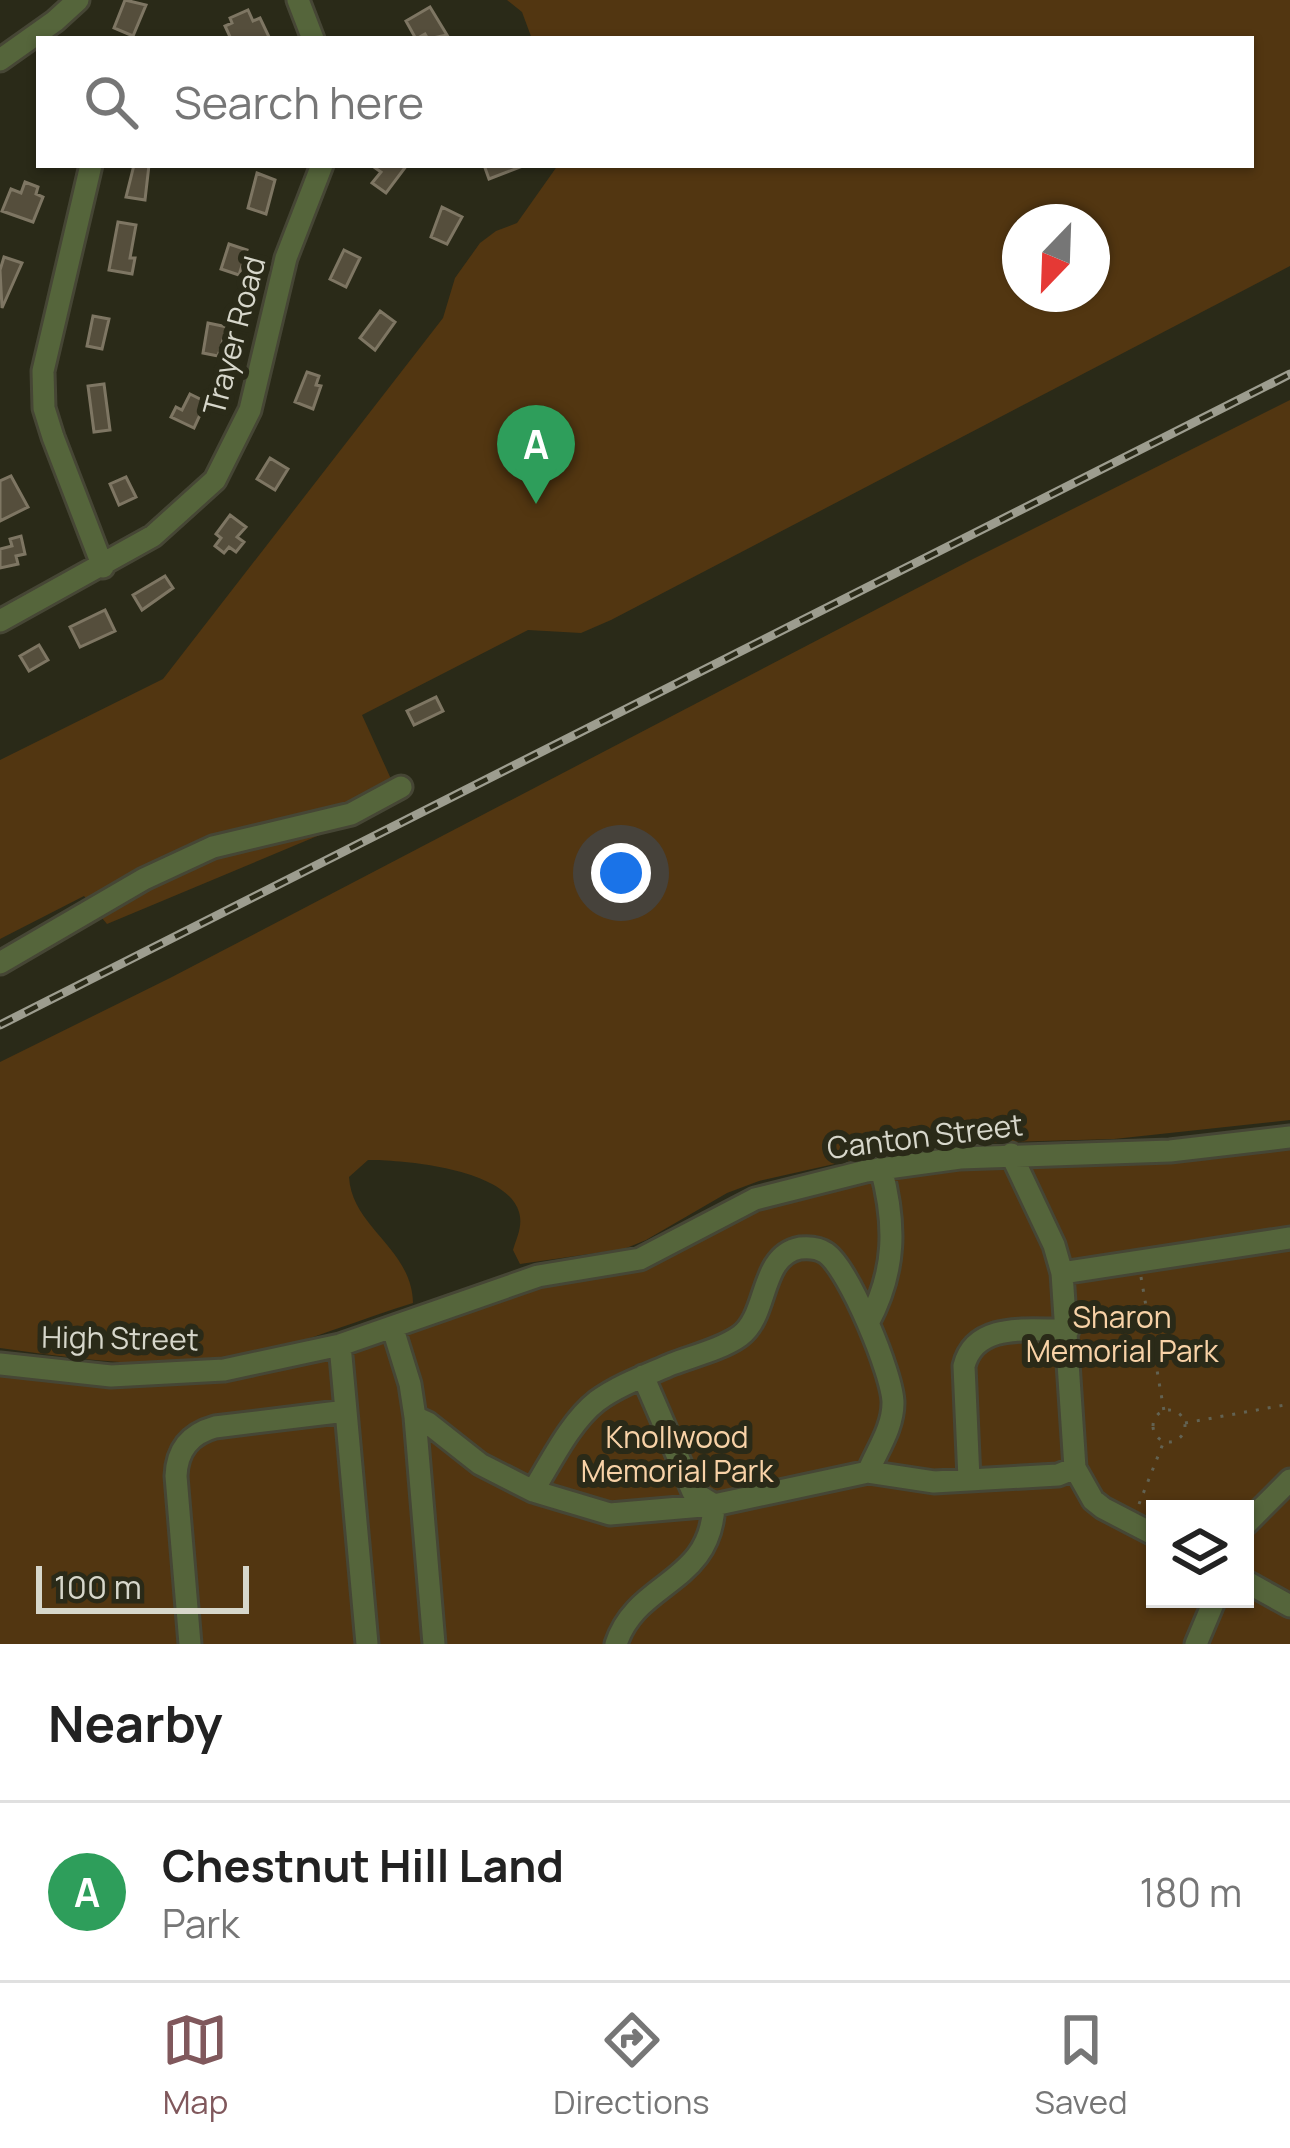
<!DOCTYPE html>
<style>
:root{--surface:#fff;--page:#f2f2f2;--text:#222;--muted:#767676;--line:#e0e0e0;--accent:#80585c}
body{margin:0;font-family:Manrope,sans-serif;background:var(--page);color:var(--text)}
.controls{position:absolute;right:36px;bottom:36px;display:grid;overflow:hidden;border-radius:0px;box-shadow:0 3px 9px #0004}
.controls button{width:108px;height:108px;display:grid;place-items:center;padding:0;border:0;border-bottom:3px solid var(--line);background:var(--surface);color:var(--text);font:60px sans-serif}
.compass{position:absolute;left:1002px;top:204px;width:108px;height:108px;border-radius:50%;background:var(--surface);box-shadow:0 3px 9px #0004;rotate:203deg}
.scale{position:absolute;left:36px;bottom:30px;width:213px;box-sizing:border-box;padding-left:12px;border:6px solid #d7d7cb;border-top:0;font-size:33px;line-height:42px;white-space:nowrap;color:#d7d7cb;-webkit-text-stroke:9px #2a2a18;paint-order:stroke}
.you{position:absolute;left:621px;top:873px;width:42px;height:42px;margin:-30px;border:9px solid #fff;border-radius:50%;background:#1a73e8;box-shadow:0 0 0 18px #1a73e833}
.badge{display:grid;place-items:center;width:78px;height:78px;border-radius:50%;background:var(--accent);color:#fff;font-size:39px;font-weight:700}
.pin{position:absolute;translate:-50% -99px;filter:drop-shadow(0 3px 6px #0008)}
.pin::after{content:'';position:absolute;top:63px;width:42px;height:36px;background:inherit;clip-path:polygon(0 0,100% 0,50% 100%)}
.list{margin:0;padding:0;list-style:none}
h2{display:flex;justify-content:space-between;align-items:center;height:156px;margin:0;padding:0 48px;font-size:51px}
h2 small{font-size:39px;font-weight:400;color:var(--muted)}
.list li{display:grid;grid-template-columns:78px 1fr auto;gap:36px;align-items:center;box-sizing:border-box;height:180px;padding:0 48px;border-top:3px solid var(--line)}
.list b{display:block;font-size:45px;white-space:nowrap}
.list p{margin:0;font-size:39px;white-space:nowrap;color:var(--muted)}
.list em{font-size:39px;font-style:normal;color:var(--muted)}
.icon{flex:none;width:66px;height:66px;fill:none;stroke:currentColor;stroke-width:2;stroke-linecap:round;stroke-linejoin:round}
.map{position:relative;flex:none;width:1290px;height:1644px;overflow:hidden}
.search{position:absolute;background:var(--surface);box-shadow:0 3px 9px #0004;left:36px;right:36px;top:36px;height:132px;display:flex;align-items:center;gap:30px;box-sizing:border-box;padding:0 42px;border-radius:0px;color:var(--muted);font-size:45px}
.sheet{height:336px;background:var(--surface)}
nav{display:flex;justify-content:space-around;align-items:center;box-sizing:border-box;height:168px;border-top:3px solid var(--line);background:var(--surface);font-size:33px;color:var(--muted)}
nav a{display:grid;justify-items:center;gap:6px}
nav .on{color:var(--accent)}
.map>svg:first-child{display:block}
</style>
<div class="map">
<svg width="1290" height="1644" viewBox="0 0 1290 1644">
<rect width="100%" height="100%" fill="#2a2a18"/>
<path fill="#523611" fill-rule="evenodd" d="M507 0H1290V266L611 620 581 633 528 630 362 715 401 801 107 924 84 896 0 939V760L163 679 443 318 455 278 480 243 496 231 517 223 558 165H1251V39H532L522 12ZM1020 222H1092V294H1020Z
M1290 400V1120L1114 1139 972 1143 892 1151 759 1181 727 1193 646 1240 624 1249 520 1264 513 1250C517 1237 523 1226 519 1212 506 1169 406 1160 368 1160L349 1177C352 1228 412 1248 413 1303 357 1320 300 1345 243 1356 163 1372 79 1359 0 1348V1062L170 978 973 559Z
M1290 1147V1644H0V1375L110 1387 226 1380 315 1362 396 1339 541 1287 656 1265 749 1213 826 1190 961 1169 1207 1159ZM1155 1509H1245V1599H1155Z"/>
<path fill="#554e3c" stroke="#7e7663" stroke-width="3" d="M125 0 146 5 133 36 114 28Z
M430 7 447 35 428 39 425 34 416 39 406 21Z
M248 10 253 21 260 18 270 39H231L225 26 232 23 230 18Z
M134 165H149L145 200 126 197Z
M371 165H407L386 193 372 183 381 172Z
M484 165H522L523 166 489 179Z
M257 173 275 180 266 214 248 208Z
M25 182 38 187 36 194 43 197 33 222 2 211 11 189 21 193Z
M442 207 462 217 447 244 431 237Z
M118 222 136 225 130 258H135L132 274 109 270Z
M229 244 247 250 239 275 221 269Z
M344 250 360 258 346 287 330 279Z
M4 257 22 263 2 308 0 270Z
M380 311 395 322 375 350 360 338Z
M93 316 109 319 102 349 87 346Z
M208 323 227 327 218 356 203 353Z
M307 372 319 376 316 385 321 386 313 409 295 402Z
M104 384 110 430 94 432 88 386Z
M190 394 206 402 194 428 171 417 176 407 182 410Z
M270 458 288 469 275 490 257 479Z
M11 476 28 507 0 521V481Z
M126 477 136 497 119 505 110 484Z
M230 515 246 527 237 537 244 542 236 552 229 547 224 553 215 546 221 538 216 534Z
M21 536 25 554 16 556 18 564 0 568V549L12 546 10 539Z
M165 576 173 588 142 610 133 595Z
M105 610 115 631 80 647 70 627Z
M39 645 48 660 29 671 20 656Z
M436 697 443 711 414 725 407 711Z"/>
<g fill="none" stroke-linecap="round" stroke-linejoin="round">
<g stroke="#464635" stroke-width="27">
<path id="minor" d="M298 0 313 39
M0 60 55 21 78 0
M91 165 43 371 44 408 53 437 103 567
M0 621 153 536 215 480 250 410 286 258 322 165
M0 963 144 879 213 847 351 814 401 787
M1011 1154 1054 1245 1062 1273
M868 1323C896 1271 896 1224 881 1168
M393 1329 410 1384 415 1417 434 1644
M0 1364 111 1376 224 1370 340 1345 538 1276 640 1259 755 1199 866 1171 960 1158 1170 1151 1290 1137
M643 1376 693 1492 714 1505 610 1514 533 1491C551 1462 570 1422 597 1401 619 1385 647 1375 672 1364 693 1356 722 1349 740 1336 769 1315 759 1256 800 1248 810 1247 819 1248 826 1253 849 1269 893 1375 893 1403 893 1428 877 1450 868 1472
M346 1411 367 1644
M415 1417 428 1423 480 1464 533 1491
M969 1479 964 1366C975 1321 1030 1331 1068 1330
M1245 1525 1290 1480
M1155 1535 1103 1508 1093 1500 1075 1468 1062 1273 1290 1238
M1245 1581 1290 1606
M190 1644 176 1476C177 1450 190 1434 215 1427L346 1411 340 1345
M616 1644C637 1580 711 1585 714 1505L868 1472 934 1482 1058 1475 1075 1468
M1196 1644 1215 1599"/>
</g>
<path stroke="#626252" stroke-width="3" stroke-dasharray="3 9" stroke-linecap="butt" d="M1141 1277 1164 1411
M1153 1426a16 16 0 1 1 32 0a16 16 0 1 1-32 0Z
M1185 1423 1290 1404
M1139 1504 1164 1441"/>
<use href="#minor" stroke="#55653b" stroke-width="21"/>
<g stroke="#9d9d8f" stroke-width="9">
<path id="rail" d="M0 1025 1290 374"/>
</g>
<use href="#rail" stroke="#2a2a18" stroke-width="4.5" stroke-dasharray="14" stroke-linecap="butt"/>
</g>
<g text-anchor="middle" stroke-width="12" stroke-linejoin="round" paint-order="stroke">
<g font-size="30" fill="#d7d7cb" stroke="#2a2a18">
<text transform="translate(235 336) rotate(-75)" y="10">Trayer Road</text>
<text transform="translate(925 1137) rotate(-7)" y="10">Canton Street</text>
<text transform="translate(120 1339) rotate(1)" y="10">High Street</text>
</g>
<g font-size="30" fill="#f8d2a7" stroke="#2a2a18">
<text x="1122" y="1328">Sharon<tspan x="1122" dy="34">Memorial Park</tspan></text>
<text x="677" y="1448">Knollwood<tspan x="677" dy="34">Memorial Park</tspan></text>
</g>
</g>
</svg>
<div class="controls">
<button><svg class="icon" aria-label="layers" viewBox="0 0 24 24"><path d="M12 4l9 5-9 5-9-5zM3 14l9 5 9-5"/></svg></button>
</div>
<svg class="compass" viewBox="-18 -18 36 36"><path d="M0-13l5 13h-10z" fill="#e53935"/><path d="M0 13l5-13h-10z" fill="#767676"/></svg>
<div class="scale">100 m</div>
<div class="you"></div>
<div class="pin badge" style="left:536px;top:504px;background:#2e9e5b">A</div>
<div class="search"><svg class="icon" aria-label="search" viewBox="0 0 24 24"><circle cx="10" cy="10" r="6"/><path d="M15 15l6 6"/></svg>Search here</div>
</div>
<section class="sheet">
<h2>Nearby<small></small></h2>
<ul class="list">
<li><span class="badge" style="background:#2e9e5b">A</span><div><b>Chestnut Hill Land</b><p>Park</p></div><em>180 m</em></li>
</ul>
</section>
<nav>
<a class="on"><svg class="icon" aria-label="map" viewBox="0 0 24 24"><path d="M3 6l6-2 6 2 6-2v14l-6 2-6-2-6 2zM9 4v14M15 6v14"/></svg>Map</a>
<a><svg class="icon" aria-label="directions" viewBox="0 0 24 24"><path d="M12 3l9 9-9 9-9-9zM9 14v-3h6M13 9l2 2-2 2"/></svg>Directions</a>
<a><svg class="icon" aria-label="saved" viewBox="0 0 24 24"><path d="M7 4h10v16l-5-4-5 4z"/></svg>Saved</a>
</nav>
